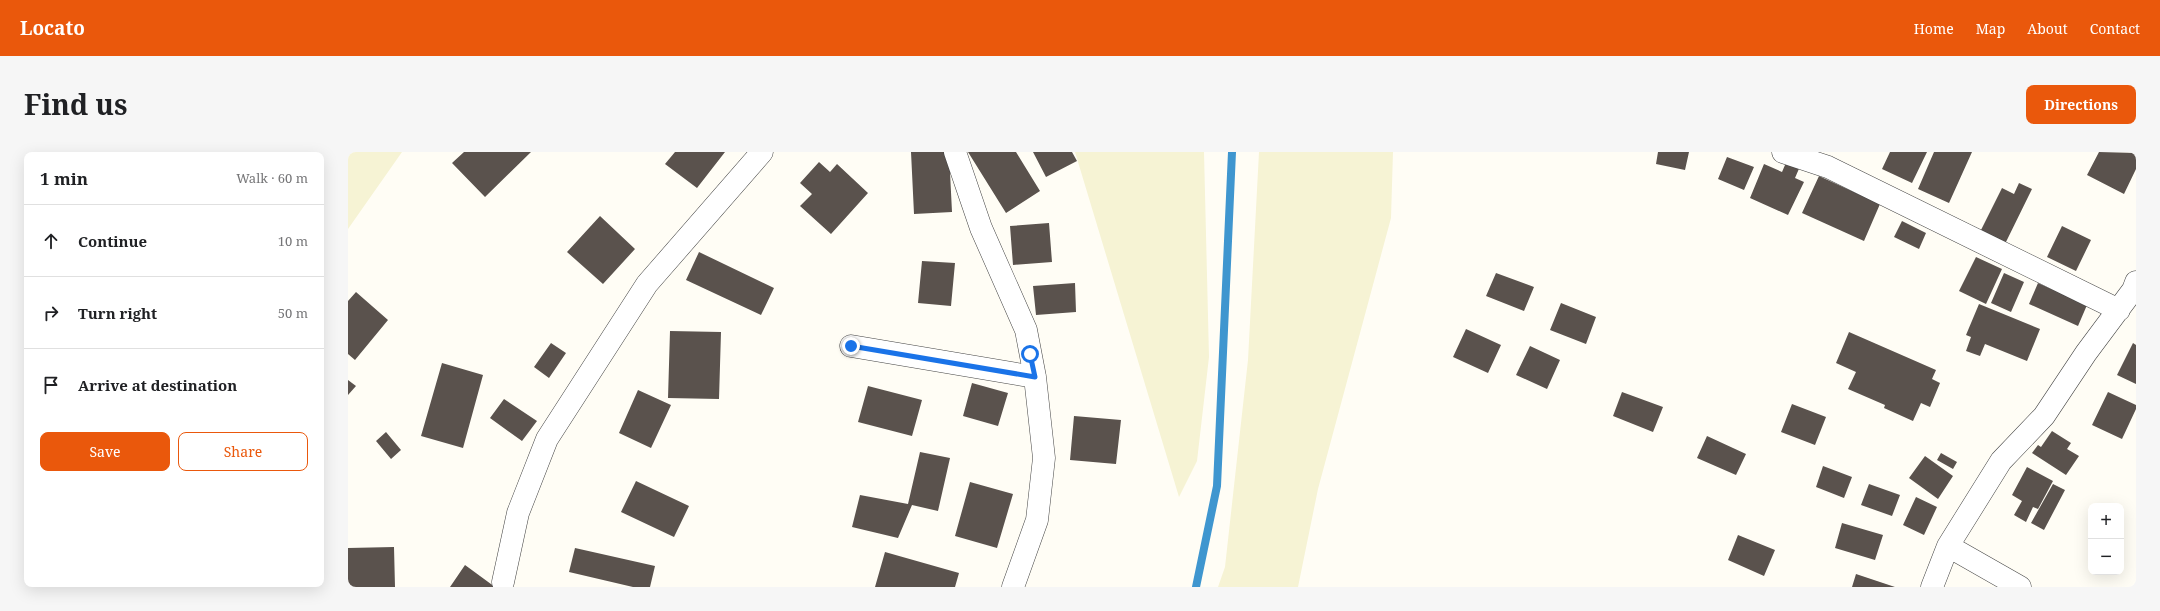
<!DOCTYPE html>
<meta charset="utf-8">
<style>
:root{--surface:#fff;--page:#f6f6f6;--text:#202124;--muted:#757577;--line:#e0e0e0;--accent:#ea580c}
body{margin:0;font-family:"Noto Serif",serif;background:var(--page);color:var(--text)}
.controls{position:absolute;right:12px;bottom:12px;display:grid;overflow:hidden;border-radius:8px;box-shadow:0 4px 16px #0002}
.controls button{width:36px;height:36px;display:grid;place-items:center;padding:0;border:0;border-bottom:1px solid var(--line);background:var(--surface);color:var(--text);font:20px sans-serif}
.stop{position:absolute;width:12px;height:12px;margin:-9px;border:3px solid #1a73e8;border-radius:50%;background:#fff}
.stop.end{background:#1a73e8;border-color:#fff;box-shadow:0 1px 4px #0008}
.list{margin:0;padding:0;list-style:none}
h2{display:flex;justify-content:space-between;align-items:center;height:52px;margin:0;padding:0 16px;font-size:17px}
h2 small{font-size:13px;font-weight:400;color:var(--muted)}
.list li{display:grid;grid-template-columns:26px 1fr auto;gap:12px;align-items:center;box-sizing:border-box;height:72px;padding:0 16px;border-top:1px solid var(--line)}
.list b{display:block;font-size:15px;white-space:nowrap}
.list em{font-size:13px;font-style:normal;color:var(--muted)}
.actions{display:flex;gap:8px;padding:12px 16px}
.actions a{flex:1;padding:9px 0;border:1px solid var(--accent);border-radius:8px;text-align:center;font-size:14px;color:var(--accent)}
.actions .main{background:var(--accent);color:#fff}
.icon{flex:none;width:22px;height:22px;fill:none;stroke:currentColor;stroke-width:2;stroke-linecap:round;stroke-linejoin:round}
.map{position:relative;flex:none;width:1788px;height:435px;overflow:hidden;border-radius:8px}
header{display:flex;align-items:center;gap:24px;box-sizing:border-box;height:56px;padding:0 20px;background:var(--accent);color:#fff}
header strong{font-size:19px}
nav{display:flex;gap:22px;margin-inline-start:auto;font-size:14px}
.intro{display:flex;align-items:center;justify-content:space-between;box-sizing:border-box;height:96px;padding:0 24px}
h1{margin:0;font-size:28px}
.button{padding:10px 18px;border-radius:8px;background:var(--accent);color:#fff;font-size:14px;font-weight:700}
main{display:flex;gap:24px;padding:0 24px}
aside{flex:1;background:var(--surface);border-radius:8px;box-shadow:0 4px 16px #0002}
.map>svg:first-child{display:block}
</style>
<header>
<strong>Locato</strong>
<nav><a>Home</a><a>Map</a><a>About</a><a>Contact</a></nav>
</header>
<div class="intro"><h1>Find us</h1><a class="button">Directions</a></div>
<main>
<aside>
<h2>1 min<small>Walk · 60 m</small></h2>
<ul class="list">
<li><svg class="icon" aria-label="ahead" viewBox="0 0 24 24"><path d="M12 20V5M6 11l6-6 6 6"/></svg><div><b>Continue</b></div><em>10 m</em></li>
<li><svg class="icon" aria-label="right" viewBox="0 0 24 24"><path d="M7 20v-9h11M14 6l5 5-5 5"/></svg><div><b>Turn right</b></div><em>50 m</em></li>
<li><svg class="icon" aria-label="arrive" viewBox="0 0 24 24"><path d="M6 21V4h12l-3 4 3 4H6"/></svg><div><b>Arrive at destination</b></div></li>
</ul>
<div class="actions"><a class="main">Save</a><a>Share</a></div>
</aside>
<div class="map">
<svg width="1788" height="435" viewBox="0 0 1788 435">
<rect width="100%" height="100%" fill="#fffdf5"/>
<path fill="#f6f3d4" d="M0 0H54L0 77Z
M727 0H856L861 205 849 309 831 345Z
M911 0H1045L1043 66 970 337 950 435H870L877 415 900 208Z"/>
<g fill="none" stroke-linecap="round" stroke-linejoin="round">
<path stroke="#3f96cf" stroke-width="8" d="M848 435 869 334 884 0"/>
</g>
<path fill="#5a524d" d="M116 0H183L137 45 104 11Z
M327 0H377L349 36 317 12Z
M563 0H601L604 60 566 62Z
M620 0H668L692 39 658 61Z
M685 0H724L729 9 698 25Z
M1310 0H1341L1337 18 1308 12Z
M1542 0H1579L1564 31 1534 17Z
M1586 0H1624L1601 51 1570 37Z
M1751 0 1788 1V17L1776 42 1739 23Z
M1379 5 1406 15 1396 38 1370 27Z
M1440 6 1453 12 1447 26 1456 30 1440 63 1402 46 1416 12 1434 20Z
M471 10 482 20 489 12 520 41 483 82 452 54 464 42 452 31Z
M1471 24 1532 52 1516 89 1454 61Z
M1671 31 1684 37 1656 94 1631 82 1654 36 1666 42Z
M252 64 287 97 255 132 219 100Z
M1554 69 1578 81 1571 97 1546 85Z
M701 71 704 110 665 113 662 74Z
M1714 74 1743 88 1728 119 1699 105Z
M351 100 426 136 413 163 338 128Z
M1628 105 1654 117 1638 152 1611 139Z
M574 109 607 111 603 154 570 151Z
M1148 121 1186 135 1176 159 1138 144Z
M1656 121 1676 130 1663 160 1643 151Z
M727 131 728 160 688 163 685 134Z
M1690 131 1739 153 1730 174 1681 152Z
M8 140 40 168 7 208 0 202V149Z
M1213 151 1248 165 1238 192 1202 178Z
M1631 152 1692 177 1679 209 1637 192 1632 204 1618 199 1623 185 1618 183Z
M1118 177 1153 193 1140 221 1105 205Z
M322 179 373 180 371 247 320 246Z
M1501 180 1588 218 1584 227 1592 231 1582 255 1573 251 1565 269 1536 256 1537 253 1500 237 1508 220 1488 211Z
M203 191 218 201 201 226 186 215Z
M1785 191 1788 193V232L1769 223Z
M1182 194 1212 208 1199 237 1168 223Z
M94 211 135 223 115 296 73 284Z
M0 228 8 234 0 243Z
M624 231 660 241 650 274 615 264Z
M520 234 574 248 564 284 510 270Z
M290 238 323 253 303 296 271 281Z
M1274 240 1315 255 1305 280 1265 264Z
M1760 240 1788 253V257L1774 287 1744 273Z
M156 247 189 269 174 289 142 266Z
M1444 252 1478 265 1467 293 1433 280Z
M726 264 773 268 768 312 722 308Z
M1704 279 1723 291 1719 297 1731 304 1718 323 1684 301 1690 293 1693 295Z
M38 280 53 298 43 307 28 289Z
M1359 284 1398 302 1388 323 1349 306Z
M572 300 602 306 590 359 564 353 550 386 504 375 512 343 560 352Z
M1593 301 1609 310 1605 317 1589 308Z
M1577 304 1605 324 1590 347 1561 326Z
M1475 314 1504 325 1496 346 1468 335Z
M1679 315 1705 329 1690 357 1685 355 1678 370 1666 363 1674 349 1664 343Z
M288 329 341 354 326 385 273 360Z
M622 330 665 342 649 396 607 384Z
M1521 332 1552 343 1544 364 1513 353Z
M1705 332 1717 338 1696 378 1683 371Z
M1568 345 1589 355 1576 383 1555 373Z
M1494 371 1535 383 1527 408 1487 396Z
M1390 383 1427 398 1416 424 1380 408Z
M46 395 47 435H0V396Z
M227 396 307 414 302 435H285L221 420Z
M537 400 611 421 607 435H527Z
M117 413 147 435H102Z
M1508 422 1547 435H1504Z"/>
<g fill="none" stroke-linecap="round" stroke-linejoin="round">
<g stroke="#444" stroke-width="23">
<path id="minor" d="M607 0 633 76 678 178 687 225 696 306 689 368 665 435
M1435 0 1480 15 1771 158
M503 194 687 225
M1600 394 1672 435
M155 430 170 361 199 287 299 132 414 0
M1584 435 1600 394 1653 309 1696 264 1738 201 1785 138 1788 130"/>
</g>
<use href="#minor" stroke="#fff" stroke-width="22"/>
</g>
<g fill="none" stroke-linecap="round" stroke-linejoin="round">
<path stroke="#1a73e8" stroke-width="5" d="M503 194 687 225 682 202"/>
</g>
</svg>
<div class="controls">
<button>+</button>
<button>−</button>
</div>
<div class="stop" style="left:682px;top:202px"></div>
<div class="stop end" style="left:503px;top:194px"></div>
</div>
</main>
